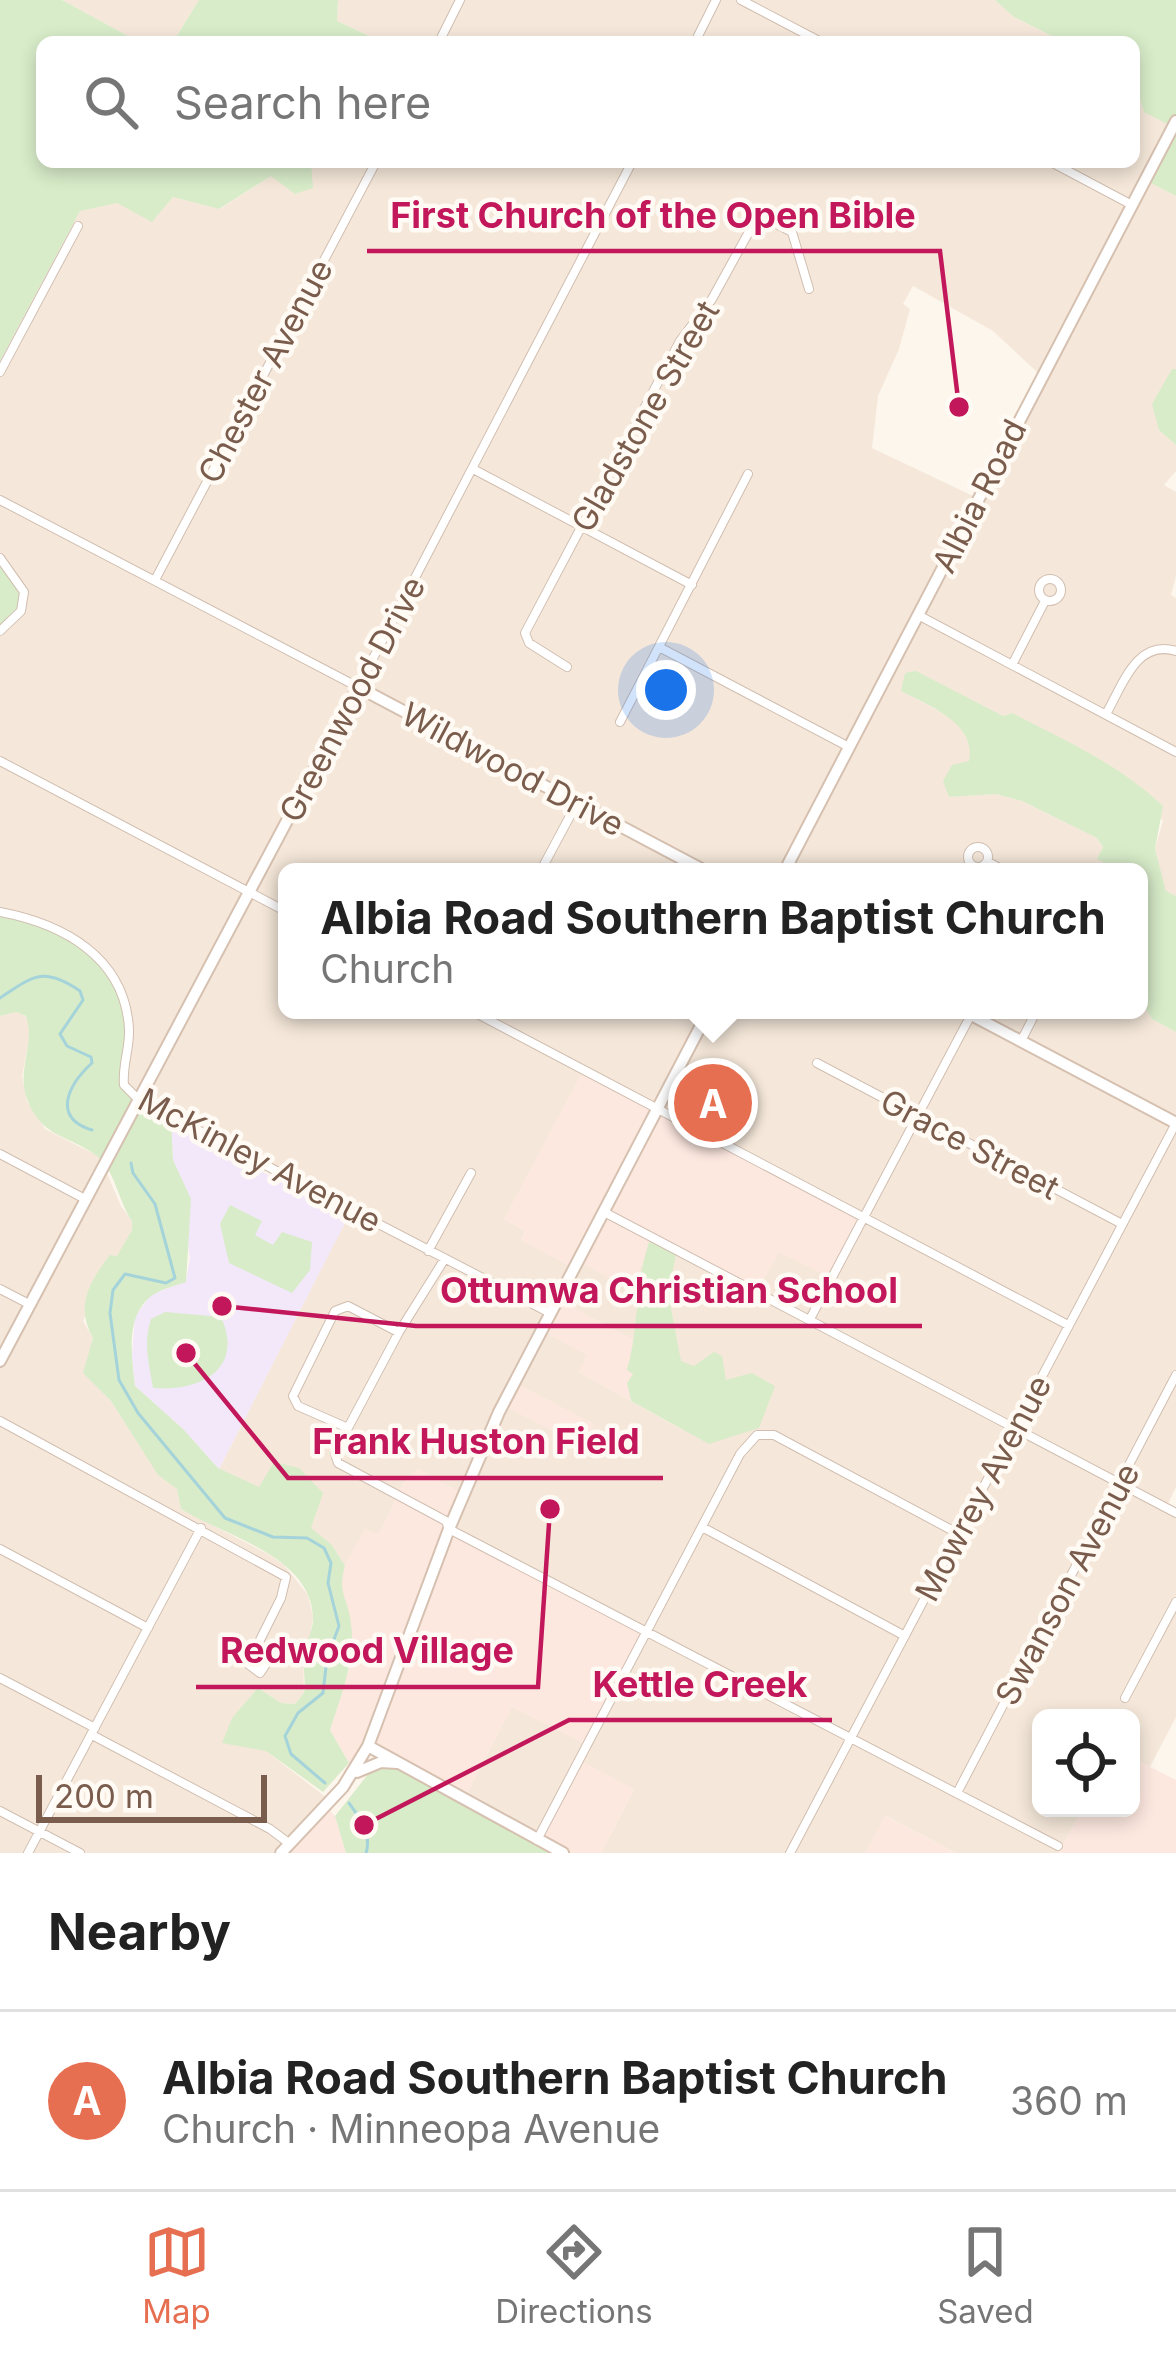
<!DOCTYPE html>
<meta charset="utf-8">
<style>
:root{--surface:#fff;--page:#f2f2f2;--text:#222;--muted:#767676;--line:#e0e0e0;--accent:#e76f51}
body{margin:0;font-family:Inter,sans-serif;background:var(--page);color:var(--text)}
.controls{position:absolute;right:36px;bottom:36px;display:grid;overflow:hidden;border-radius:18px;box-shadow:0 6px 18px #0003}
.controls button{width:108px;height:108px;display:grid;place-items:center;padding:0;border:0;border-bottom:3px solid var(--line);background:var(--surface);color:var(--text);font:60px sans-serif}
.scale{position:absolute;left:36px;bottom:30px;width:231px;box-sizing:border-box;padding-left:12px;border:6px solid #7a5c4d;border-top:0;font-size:33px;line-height:42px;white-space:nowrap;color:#7a5c4d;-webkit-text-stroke:9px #fffaf3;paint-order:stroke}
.you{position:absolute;left:666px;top:690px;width:42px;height:42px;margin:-30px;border:9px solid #fff;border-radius:50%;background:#1a73e8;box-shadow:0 0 0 18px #1a73e833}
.badge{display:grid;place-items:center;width:78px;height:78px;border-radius:50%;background:var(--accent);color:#fff;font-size:39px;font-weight:700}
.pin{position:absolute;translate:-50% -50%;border:6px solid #fff;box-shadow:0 3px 12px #0006}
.popup{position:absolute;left:278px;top:863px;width:870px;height:156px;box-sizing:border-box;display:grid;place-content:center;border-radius:18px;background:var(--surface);filter:drop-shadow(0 3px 9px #0005);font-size:39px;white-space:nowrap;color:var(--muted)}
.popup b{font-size:45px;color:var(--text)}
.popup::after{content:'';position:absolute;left:50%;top:100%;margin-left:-24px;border:24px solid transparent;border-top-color:var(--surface)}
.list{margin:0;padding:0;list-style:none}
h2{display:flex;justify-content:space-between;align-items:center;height:156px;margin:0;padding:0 48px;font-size:51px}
h2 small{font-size:39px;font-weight:400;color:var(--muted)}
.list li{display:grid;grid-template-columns:78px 1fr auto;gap:36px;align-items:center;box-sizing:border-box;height:180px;padding:0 48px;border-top:3px solid var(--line)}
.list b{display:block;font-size:45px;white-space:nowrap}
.list p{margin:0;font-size:39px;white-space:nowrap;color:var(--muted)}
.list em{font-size:39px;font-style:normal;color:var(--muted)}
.icon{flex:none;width:66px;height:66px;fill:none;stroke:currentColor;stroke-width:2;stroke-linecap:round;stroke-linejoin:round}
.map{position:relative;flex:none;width:1176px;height:1853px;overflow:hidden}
.search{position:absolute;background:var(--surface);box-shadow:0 6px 18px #0003;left:36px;right:36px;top:36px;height:132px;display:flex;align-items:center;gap:30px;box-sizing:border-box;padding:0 42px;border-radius:18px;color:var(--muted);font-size:45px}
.sheet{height:336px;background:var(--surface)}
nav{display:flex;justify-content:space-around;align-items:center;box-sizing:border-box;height:168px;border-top:3px solid var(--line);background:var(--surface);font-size:33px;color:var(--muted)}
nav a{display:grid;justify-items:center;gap:6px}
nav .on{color:var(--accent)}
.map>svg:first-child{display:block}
</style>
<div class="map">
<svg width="1176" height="1853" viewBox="0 0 1176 1853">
<rect width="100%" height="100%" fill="#fdf6ec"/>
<path fill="#f5e8da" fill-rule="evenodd" d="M62 0H199L173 42H139Z
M338 0H995L1014 17 1064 42H382L337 21Z
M1134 94 1173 127 1145 180 1176 196V369H1172L1159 430 1176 445V471L1164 485 1176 492V576L1171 595 1176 598V896L1166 892 1155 849 1163 821 1106 764 1012 713 1003 716 905 673 902 691 957 721 972 748 969 762 949 797 996 794 1022 801 1097 838 1103 847 1098 859 1122 872H287V1010H1139V998L1152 1019 1176 1032V1487L1166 1508 1176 1513V1717L1150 1767 1131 1757V1718H1041V1808H1083L1059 1853H956L886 1816 866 1853H601L634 1789 537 1840 464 1799 512 1706 449 1529 404 1482 379 1535 365 1530 345 1566 332 1545 259 1488 219 1469 351 1210 138 1099 0 912V361L80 211 99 206 117 203 161 207 173 197 220 209 271 176 309 173 311 162H1134ZM913 286 993 331 1038 373 1042 372 974 503 973 496 872 448 878 396 899 349 910 309 903 304ZM862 1217 779 1252 651 1237 640 1266 638 1292 579 1261 521 1239 525 1231 504 1219ZM588 1355 683 1430 579 1372ZM515 1383 593 1424 503 1406Z
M16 1012 27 1017 31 1029 22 1076 27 1101 45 1129 100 1157 121 1206 132 1221V1230L83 1321 93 1338 84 1373 111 1401 158 1474 177 1489 181 1509 268 1554 284 1565 308 1595 313 1617 310 1639 303 1653 304 1693 295 1704 281 1703 258 1688 266 1751 331 1801 284 1853H0V1016Z"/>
<path fill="#fde8e0" d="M584 1069 862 1217 831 1278 779 1252 757 1292 682 1251 640 1266 639 1293 579 1262 575 1269 521 1240 525 1231 504 1219Z
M558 1300 635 1340 627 1369 634 1374 628 1383 631 1401 579 1372 587 1355 542 1331Z
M514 1382 594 1424 582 1446 502 1405Z
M418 1469 464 1494 449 1529 645 1632 590 1746 512 1707 464 1799 369 1747 359 1765 349 1763 330 1730 350 1666 351 1622 339 1586 345 1566 365 1529 379 1534 404 1482Z
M1131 1757 1176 1780V1853H1059L1083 1808H1131Z
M579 1760 634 1789 601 1853H563L537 1840Z
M326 1806 335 1816 346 1853H285Z
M885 1816 956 1853H866Z"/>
<path fill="#f3e8fa" d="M171 1124 348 1217 219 1469 183 1429 135 1386 132 1356 135 1316 151 1295 186 1281 190 1258 173 1160Z"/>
<path fill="#d8ecc9" d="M0 0H62L139 42H42V162H311L313 188 295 194 271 176 219 209 173 197 152 222 117 203 80 211 0 361Z
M199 0H338L337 21 382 42H173Z
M995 0H1176V196L1145 180 1173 127 1144 112 1139 95 1134 94V42H1064L1014 17Z
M1172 369H1176V445L1159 430 1152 404Z
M0 558 18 579 24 602 0 631Z
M916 671 1003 716 1012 713C1064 740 1120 765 1163 806L1155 849 1166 891 1176 896V1032L1152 1019 1139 998V872H1122L1097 859 1103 847 1097 838 1022 801 996 794 949 797 943 781 952 765 969 761C977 723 929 706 901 691L905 673Z
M0 912C59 924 127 961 129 1029 129 1047 126 1067 124 1085L171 1117 173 1160 191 1199 186 1282C175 1286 157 1290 149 1298 125 1319 132 1358 135 1386L183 1429 218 1468 259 1487 274 1462 299 1468 323 1493 311 1528 332 1545 345 1566C337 1594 348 1597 351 1623 356 1660 341 1696 330 1730L349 1763 323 1792 266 1751 222 1743 232 1718 258 1688 281 1703 295 1704 304 1693C306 1680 303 1668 303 1656 304 1644 313 1633 313 1619 313 1556 224 1536 181 1509L177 1489 158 1475 111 1401 83 1373 93 1338C75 1306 89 1282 110 1255L117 1256 132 1230V1221C119 1203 114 1168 97 1156 68 1134 42 1139 27 1099 16 1070 36 1043 26 1016L16 1012 0 1016Z
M230 1205 262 1221 255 1235 273 1245 282 1232 312 1242 310 1270 292 1293 229 1263 220 1224Z
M651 1237 677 1250 668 1293 681 1361 694 1366 714 1352 722 1356 726 1380 752 1373 775 1386 759 1428 709 1444 631 1401 627 1383 633 1374 627 1370C640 1325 634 1280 651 1237Z
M165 1312 221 1317C245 1370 199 1392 153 1388 149 1364 143 1343 151 1319Z
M400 1763 563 1853H346L335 1816 373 1768Z"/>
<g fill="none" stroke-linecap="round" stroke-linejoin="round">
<path stroke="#a5d3da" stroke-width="3" d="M0 998C33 976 43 966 80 991L83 1000 60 1034 67 1046 91 1057 92 1063C70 1083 50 1117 92 1130
M131 1163 133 1173 155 1204 175 1278 166 1283 125 1274 113 1290 110 1313 119 1380 138 1413 225 1518 273 1537 307 1538 324 1548 331 1563 328 1583 339 1626 327 1658 323 1693 298 1713 285 1736 291 1754 325 1783
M349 1803C360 1818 372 1834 366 1853"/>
<g stroke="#d1beb0" stroke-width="10">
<path id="street" d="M741 0 821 42
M439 42 460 0
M695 42 716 0
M1051 162 1132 205
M0 372 78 226
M473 469 692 585
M0 500 358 687 632 162
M0 558 24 592 21 611 0 631
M1039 590a11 11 0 1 1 22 0a11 11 0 1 1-22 0Z
M155 580 376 162
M918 615 1176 752
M659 647 849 747
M1013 663 1045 601
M567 667 529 643 525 633 680 341 712 299 750 230 773 222 792 232 809 289
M1106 714C1123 685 1136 639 1176 651
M620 722 748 474
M0 761 287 912
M968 857a10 10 0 1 1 20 0a10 10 0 1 1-20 0Z
M988 862 1007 872
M540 872 577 803
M0 912C63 924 125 957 129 1029 130 1048 122 1066 124 1085L138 1099 550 1313
M470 1010 1068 1325
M1021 1041 1037 1010
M817 1063 1122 1224
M0 1154 85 1199
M604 1212 1176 1513
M428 1251 471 1173
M444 1260 399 1332 341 1441 335 1454 338 1463 446 1521 449 1529 1058 1846
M0 1289 29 1304
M810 1319 971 1015
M0 1421 286 1577 281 1598 257 1646
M348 1428 298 1406 293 1396 335 1311 348 1306 398 1332
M702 1527 905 1636
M0 1549 148 1628
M257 1646 268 1661 260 1673 248 1664Z
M0 1678 95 1728
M1125 1698 1176 1602
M92 1735 270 1829 290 1844
M957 1793 1176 1375
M0 1811 80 1853
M537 1840 740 1454 757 1435H774L959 1534
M28 1853 201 1528
M790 1853 1176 1123"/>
</g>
<g stroke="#d6c0b0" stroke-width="14">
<path id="secondary" d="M784 872 1176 121
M962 1010 1176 1123
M0 1361 358 687 707 872
M368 1746 563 1853
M357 1772 381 1762 397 1763
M281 1853 343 1787 368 1746 449 1529 499 1412 709 1010"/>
</g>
<use href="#street" stroke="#fff" stroke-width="8"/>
<use href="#secondary" stroke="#fff" stroke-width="10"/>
</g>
<g text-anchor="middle" stroke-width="9" stroke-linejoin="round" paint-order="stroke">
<g font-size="33" fill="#7a5c4d" stroke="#fffaf3">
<text transform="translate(265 371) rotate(-62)" y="12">Chester Avenue</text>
<text transform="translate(645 416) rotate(-60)" y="12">Gladstone Street</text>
<text transform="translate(979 496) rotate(-63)" y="12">Albia Road</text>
<text transform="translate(352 699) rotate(-62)" y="12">Greenwood Drive</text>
<text transform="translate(513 769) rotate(28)" y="12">Wildwood Drive</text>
<text transform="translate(970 1144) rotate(28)" y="12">Grace Street</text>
<text transform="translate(260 1160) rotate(28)" y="12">McKinley Avenue</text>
<text transform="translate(983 1488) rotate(-62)" y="12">Mowrey Avenue</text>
<text transform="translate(1067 1584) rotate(-62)" y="12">Swanson Avenue</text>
</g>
</g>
<path fill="none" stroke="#c2185b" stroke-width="4.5" d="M959 407L940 251H367M222 1306L416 1326H922M186 1353L288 1478H663M550 1509L538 1687H196M364 1825L569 1720H832"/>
<g fill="#c2185b" stroke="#fffaf3" stroke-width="4.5">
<circle cx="959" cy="407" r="12"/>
<circle cx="222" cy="1306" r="12"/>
<circle cx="186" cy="1353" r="12"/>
<circle cx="550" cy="1509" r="12"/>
<circle cx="364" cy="1825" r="12"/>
</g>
<g font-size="36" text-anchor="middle" font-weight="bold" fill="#c2185b" stroke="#fffaf3" stroke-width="9" stroke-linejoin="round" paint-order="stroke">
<text x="653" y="228">First Church of the Open Bible</text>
<text x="669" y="1303">Ottumwa Christian School</text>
<text x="476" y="1454">Frank Huston Field</text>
<text x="367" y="1663">Redwood Village</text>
<text x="700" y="1697">Kettle Creek</text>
</g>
</svg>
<div class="controls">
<button><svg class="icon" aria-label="locate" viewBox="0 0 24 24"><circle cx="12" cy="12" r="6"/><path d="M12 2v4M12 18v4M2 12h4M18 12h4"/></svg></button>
</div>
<div class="scale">200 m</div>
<div class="you"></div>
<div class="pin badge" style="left:713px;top:1103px">A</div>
<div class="popup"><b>Albia Road Southern Baptist Church</b>Church</div>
<div class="search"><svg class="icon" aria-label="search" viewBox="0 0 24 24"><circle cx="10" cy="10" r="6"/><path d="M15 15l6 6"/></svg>Search here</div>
</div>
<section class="sheet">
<h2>Nearby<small></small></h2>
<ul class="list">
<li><span class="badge">A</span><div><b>Albia Road Southern Baptist Church</b><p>Church · Minneopa Avenue</p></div><em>360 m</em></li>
</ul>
</section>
<nav>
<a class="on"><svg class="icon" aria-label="map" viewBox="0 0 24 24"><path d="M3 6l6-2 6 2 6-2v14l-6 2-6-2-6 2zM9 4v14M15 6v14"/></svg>Map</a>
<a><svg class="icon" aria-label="directions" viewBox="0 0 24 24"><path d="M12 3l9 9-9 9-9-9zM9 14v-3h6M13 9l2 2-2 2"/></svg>Directions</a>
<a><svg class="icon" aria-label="saved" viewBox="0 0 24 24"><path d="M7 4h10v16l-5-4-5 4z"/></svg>Saved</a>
</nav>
